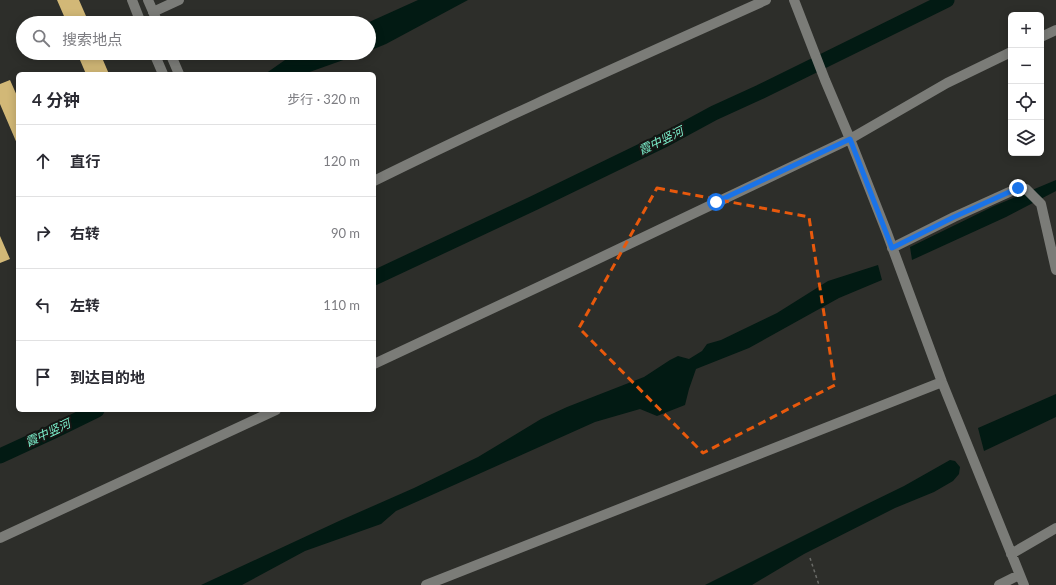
<!DOCTYPE html>
<html lang="zh">
<meta charset="utf-8">
<style>
:root{--surface:#fff;--page:#f7f7f7;--text:#2b2b33;--muted:#7c7c81;--line:#e1e1e2}
body{margin:0;font-family:Lato,"Noto Sans SC",sans-serif;background:var(--page);color:var(--text)}
.controls{position:absolute;right:12px;top:12px;display:grid;overflow:hidden;border-radius:6px;box-shadow:0 2px 10px #0003}
.controls button{width:36px;height:36px;display:grid;place-items:center;padding:0;border:0;border-bottom:1px solid var(--line);background:var(--surface);color:var(--text);font:20px sans-serif}
.stop{position:absolute;width:12px;height:12px;margin:-9px;border:3px solid #1a73e8;border-radius:50%;background:#fff}
.stop.end{background:#1a73e8;border-color:#fff;box-shadow:0 1px 4px #0008}
.list{margin:0;padding:0;list-style:none}
h2{display:flex;justify-content:space-between;align-items:center;height:52px;margin:0;padding:0 16px;font-size:17px}
h2 small{font-size:13px;font-weight:400;color:var(--muted)}
.list li{display:grid;grid-template-columns:26px 1fr auto;gap:12px;align-items:center;box-sizing:border-box;height:72px;padding:0 16px;border-top:1px solid var(--line)}
.list b{display:block;font-size:15px;white-space:nowrap}
.list em{font-size:13px;font-style:normal;color:var(--muted)}
.icon{flex:none;width:22px;height:22px;fill:none;stroke:currentColor;stroke-width:2;stroke-linecap:round;stroke-linejoin:round}
.map{position:relative;flex:none;width:1056px;height:585px;overflow:hidden}
.search{position:absolute;background:var(--surface);box-shadow:0 2px 10px #0003;left:16px;top:16px;width:360px;height:44px;display:flex;align-items:center;gap:10px;box-sizing:border-box;padding:0 14px;border-radius:22px;color:var(--muted);font-size:15px}
.panel{position:absolute;background:var(--surface);box-shadow:0 2px 10px #0003;left:16px;top:72px;width:360px;height:340px;border-radius:6px}
.map>svg:first-child{display:block}
</style>
<div class="map">
<svg width="1056" height="585" viewBox="0 0 1056 585">
<rect width="100%" height="100%" fill="#2d2e2a"/>
<path fill="#021a13" d="M418 0H468L386 44 369 51V23H367Z
M295 53H363L304 74H265Z
M1056 180V191L1006 217 912 260 910 247 994 206Z
M878 265 882 280 839 298 749 348 696 369 689 389 685 405 657 416 640 409 595 422 396 511 381 524 305 551 242 585H201L339 521 414 488 478 457 541 419 567 407 644 377 670 360 678 356 689 359 702 351 707 344 721 340 777 313 828 281Z
M1056 394V417L984 451 978 428Z
M950 460 955 461 960 467 959 474 953 481 934 492 895 508 804 554 752 585H705L865 505 904 486Z"/>
<g fill="none" stroke-linecap="round" stroke-linejoin="round">
<path stroke="#021a13" stroke-width="15" d="M374 278 534 203 666 139 714 113 760 92 947 0
M0 456 52 432 97 410"/>
</g>
<path fill="#d2b877" d="M57 0H79L86 16 69 23H67Z
M77 53H100L109 74H86Z
M10 80 18 98V146L0 104V84Z
M0 236 10 259 0 263Z"/>
<g fill="none" stroke-linecap="round" stroke-linejoin="round">
<path stroke="#6a6b67" stroke-width="1.5" stroke-dasharray="3 3" stroke-linecap="butt" d="M810 558 819 585"/>
<path stroke="#7b7c78" stroke-width="10" d="M794 0 825 80 850 139 887 233 942 382 1024 585
M153 12 179 0
M1041 37 1056 30
M374 181C503 117 635 59 766 0
M892 248 954 217 1018 188 1026 189 1041 204 1056 270
M374 364 583 266 850 139 947 83 1011 52
M0 538 276 410
M1011 554 1056 528
M426 585 942 382
M999 585 1019 575"/>
<path stroke="#7b7c78" stroke-width="10" d="M132 0 141 23
M148 0 158 23
M154 53 163 74
M170 53 179 74"/>
</g>
<g fill="none" stroke-linecap="round" stroke-linejoin="round">
<path stroke="#1a73e8" stroke-width="5" d="M716 202 850 139 892 248 954 217 1018 188"/>
</g>
<path fill="none" stroke="#e8590c" stroke-width="3" stroke-dasharray="8 5" stroke-linejoin="round" d="M657 188 809 217 835 385 703 453 579 328Z"/>
<g text-anchor="middle" stroke-width="4" stroke-linejoin="round" paint-order="stroke">
<g font-size="12" font-style="italic" fill="#7cf1cd" stroke="#161614">
<text transform="translate(661 141) rotate(-26)" y="4">霞中竖河</text>
<text transform="translate(48 433) rotate(-25)" y="4">霞中竖河</text>
</g>
</g>
</svg>
<div class="controls">
<button>+</button>
<button>−</button>
<button><svg class="icon" aria-label="locate" viewBox="0 0 24 24"><circle cx="12" cy="12" r="6"/><path d="M12 2v4M12 18v4M2 12h4M18 12h4"/></svg></button>
<button><svg class="icon" aria-label="layers" viewBox="0 0 24 24"><path d="M12 4l9 5-9 5-9-5zM3 14l9 5 9-5"/></svg></button>
</div>
<div class="stop" style="left:716px;top:202px"></div>
<div class="stop end" style="left:1018px;top:188px"></div>
<div class="search"><svg class="icon" aria-label="search" viewBox="0 0 24 24"><circle cx="10" cy="10" r="6"/><path d="M15 15l6 6"/></svg>搜索地点</div>
<section class="panel">
<h2>4 分钟<small>步行 · 320 m</small></h2>
<ul class="list">
<li><svg class="icon" aria-label="ahead" viewBox="0 0 24 24"><path d="M12 20V5M6 11l6-6 6 6"/></svg><div><b>直行</b></div><em>120 m</em></li>
<li><svg class="icon" aria-label="right" viewBox="0 0 24 24"><path d="M7 20v-9h11M14 6l5 5-5 5"/></svg><div><b>右转</b></div><em>90 m</em></li>
<li><svg class="icon" aria-label="left" viewBox="0 0 24 24"><path d="M17 20v-9H6M10 6l-5 5 5 5"/></svg><div><b>左转</b></div><em>110 m</em></li>
<li><svg class="icon" aria-label="arrive" viewBox="0 0 24 24"><path d="M6 21V4h12l-3 4 3 4H6"/></svg><div><b>到达目的地</b></div></li>
</ul>
</section>
</div>
